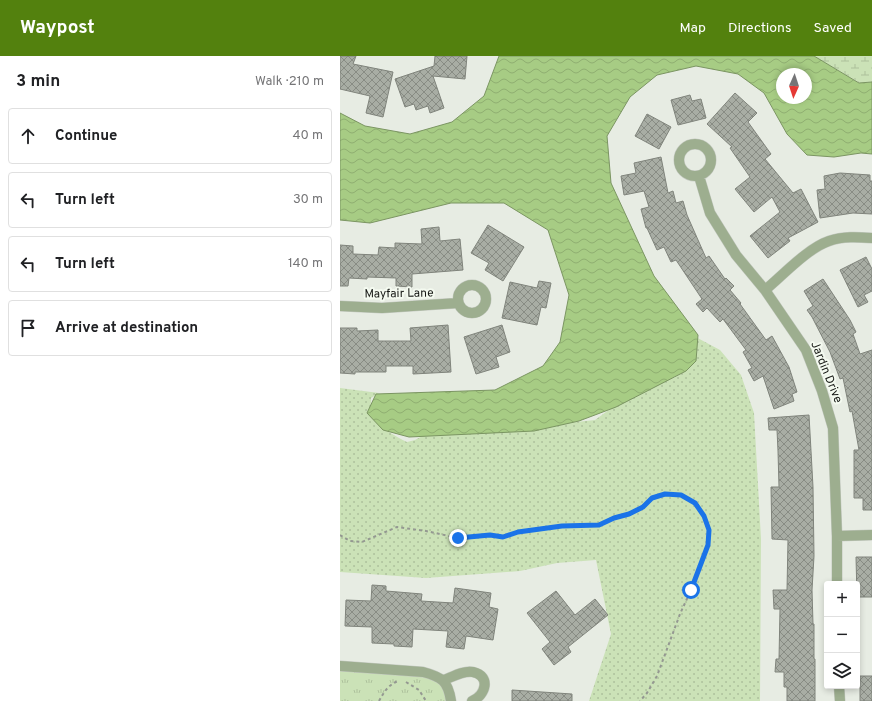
<!DOCTYPE html>
<meta charset="utf-8">
<style>
:root{--surface:#fff;--page:#f6f6f6;--text:#202124;--muted:#757577;--line:#e0e0e0;--accent:#53810e}
body{margin:0;font-family:Overpass,sans-serif;background:var(--page);color:var(--text)}
.controls{position:absolute;right:12px;bottom:12px;display:grid;overflow:hidden;border-radius:4px;box-shadow:0 2px 6px #0003}
.controls button{width:36px;height:36px;display:grid;place-items:center;padding:0;border:0;border-bottom:1px solid var(--line);background:var(--surface);color:var(--text);font:20px sans-serif}
.compass{position:absolute;left:436px;top:12px;width:36px;height:36px;border-radius:50%;background:var(--surface);box-shadow:0 2px 6px #0003;rotate:183deg}
.stop{position:absolute;width:12px;height:12px;margin:-9px;border:3px solid #1a73e8;border-radius:50%;background:#fff}
.stop.end{background:#1a73e8;border-color:#fff;box-shadow:0 1px 4px #0008}
.list{margin:0;padding:0;list-style:none}
h2{display:flex;justify-content:space-between;align-items:center;height:52px;margin:0;padding:0 16px;font-size:17px}
h2 small{font-size:13px;font-weight:400;color:var(--muted)}
.list li{display:grid;grid-template-columns:26px 1fr auto;gap:12px;align-items:center;box-sizing:border-box;height:56px;margin:0 8px 8px;padding:0 8px;border:1px solid var(--line);border-radius:4px}
.list b{display:block;font-size:15px;white-space:nowrap}
.list em{font-size:13px;font-style:normal;color:var(--muted)}
.icon{flex:none;width:22px;height:22px;fill:none;stroke:currentColor;stroke-width:2;stroke-linecap:round;stroke-linejoin:round}
.map{position:relative;flex:none;width:532px;height:645px;overflow:hidden}
header{display:flex;align-items:center;gap:24px;box-sizing:border-box;height:56px;padding:0 20px;background:var(--accent);color:#fff}
header strong{font-size:19px}
nav{display:flex;gap:22px;margin-inline-start:auto;font-size:14px}
main{display:flex}
aside{flex:1;background:var(--surface)}
.map>svg:first-child{display:block}
</style>
<header>
<strong>Waypost</strong>
<nav><a>Map</a><a>Directions</a><a>Saved</a></nav>
</header>
<main>
<aside>
<h2>3 min<small>Walk · 210 m</small></h2>
<ul class="list">
<li><svg class="icon" aria-label="ahead" viewBox="0 0 24 24"><path d="M12 20V5M6 11l6-6 6 6"/></svg><div><b>Continue</b></div><em>40 m</em></li>
<li><svg class="icon" aria-label="left" viewBox="0 0 24 24"><path d="M17 20v-9H6M10 6l-5 5 5 5"/></svg><div><b>Turn left</b></div><em>30 m</em></li>
<li><svg class="icon" aria-label="left" viewBox="0 0 24 24"><path d="M17 20v-9H6M10 6l-5 5 5 5"/></svg><div><b>Turn left</b></div><em>140 m</em></li>
<li><svg class="icon" aria-label="arrive" viewBox="0 0 24 24"><path d="M6 21V4h12l-3 4 3 4H6"/></svg><div><b>Arrive at destination</b></div></li>
</ul>
</aside>
<div class="map">
<svg width="532" height="645" viewBox="0 0 532 645">
<defs>
<pattern id="grass-dots" width="8" height="8" patternUnits="userSpaceOnUse"><rect width="8" height="8" fill="#cbe2b7"/><path d="M2 2h.1M6 6h.1" fill="none" stroke="#adc19c" stroke-width="1.8" stroke-linecap="round"/></pattern>
<pattern id="wetland-marsh" width="20" height="14" patternUnits="userSpaceOnUse"><rect width="20" height="14" fill="#cbe2b7"/><path d="M1 5h8M5 5V1M11 12h8M15 12V8" fill="none" stroke="#adc19c"/></pattern>
<pattern id="park-tufts" width="24" height="20" patternUnits="userSpaceOnUse"><rect width="24" height="20" fill="#cbe2b7"/><path d="M3 7l-1-3M5 7V3M7 7l1-3M15 17l-1-3M17 17v-4M19 17l1-3" fill="none" stroke="#adc19c"/></pattern>
<pattern id="water-waves" width="16" height="10" patternUnits="userSpaceOnUse"><rect width="16" height="10" fill="#a7cc84"/><path d="M0 5q4-4 8 0t8 0" fill="none" stroke="#8fae71"/></pattern>
<pattern id="building-cross-hatch" width="8" height="8" patternUnits="userSpaceOnUse"><rect width="8" height="8" fill="#a8ada4"/><path d="M0 0l8 8M0 8l8-8" fill="none" stroke="#888c84"/></pattern>
</defs>
<rect width="100%" height="100%" fill="#e7ece3"/>
<path fill="url(#grass-dots)" d="M352 279 380 294 401 319 414 357 421 483 420 645H249L271 578 256 504 217 507 180 515 86 522 0 516V332L39 337 31 342C31 348 30 356 33 361 38 371 57 381 67 386L75 384 97 372 129 371 159 376H179L189 371 255 364 292 337 322 323 334 322 344 314Z"/>
<path fill="url(#wetland-marsh)" d="M474 0H532V26L520 27Z"/>
<path fill="url(#park-tufts)" d="M0 610 95 619 111 645H0Z"/>
<path fill="url(#water-waves)" stroke="#7b9562" fill-rule="evenodd" d="M159 0H474L519 27 532 26V98L521 97 494 101 467 99 447 78 424 37 398 18 356 10 317 19 290 41 267 80 271 127 314 220 358 279 356 305 346 315 276 351 239 365 194 375 69 381 43 374 27 357 36 338 155 334 203 310 220 286 229 239 208 174 164 147H111L30 167 0 164V57L25 70 70 78 112 66 144 40ZM442 18H466V42H442Z"/>
<path fill="url(#building-cross-hatch)" stroke="#80847c" d="M0 0H16L13 8 53 16 43 61 26 57 30 40 0 33Z
M95 0H127L125 23 93 20 104 52 90 57 88 50 76 54 74 48 65 51 55 23 94 10Z
M395 37 417 57 408 66 431 98 425 103 453 137 461 133 478 166 448 182 450 185 428 202 410 180 440 156 432 141 414 156 395 133 410 121 390 92 392 91 367 68Z
M350 39 352 45 361 43 366 62 338 69 331 44Z
M307 58 331 71 319 93 295 80Z
M321 101 328 137 333 135 336 147 343 145 347 159 366 202 369 200 385 223 386 222 394 230 390 234 401 247 400 248 426 284 432 280 449 311 457 336 452 338 454 345 434 353 423 320 414 325 408 314 412 312 403 296 406 294 383 263 380 266 367 252 363 256 356 248 362 243 336 204 331 206 324 191 317 194 307 172H306L301 153 309 151 304 135 284 139 281 120 296 117 294 107Z
M500 117 530 119V125H532V158L513 157 480 162 477 134 485 133 484 120Z
M148 169 184 191 163 225 145 214 149 207 131 197Z
M99 171 100 185 120 183 123 214 72 218V231L56 230V222L27 221V223L9 222 8 230H0V189L13 190V198L38 199 39 191 55 192V187L82 188 81 173Z
M526 201 532 213V235L524 239 528 246 518 251 500 214Z
M483 223 510 264 516 276 513 278 520 298 532 294V454H523V442H514V394H519L512 355 510 356 503 322 500 323 490 296 472 261 467 254 473 250 464 235Z
M199 225 211 227 206 252 201 251 197 269 162 262 170 226 197 232Z
M108 269 111 316 73 318V310H46V316H15V318L0 317V272H17V275L38 274V285H71L70 272Z
M162 269 170 296 156 301 159 311 136 318 124 281Z
M469 359 473 431 474 500 472 534 473 568H474V603H475V645H447V631H444V616H435L436 603H439L440 553H434L433 534H447L448 484 432 483 431 431H439L438 395 437 374H429L428 362Z
M516 501H532V541H517Z
M32 529 46 530V535L82 538 81 545 113 547 115 532 151 537 149 551 158 553 153 584 126 580 124 593 106 591 108 575 73 573 72 591 54 590V588L32 587V571L5 570 6 544 31 545Z
M216 535 235 559 255 543 268 559 228 591 231 596 214 609 202 593 210 586 187 557Z
M520 620H532V645H520Z
M172 634 232 638V645H172Z"/>
<g fill="none" stroke-linecap="round" stroke-linejoin="round">
<g stroke="#c5cac2" stroke-width="11">
<path id="minor" d="M339 104a16 16 0 1 1 32 0a16 16 0 1 1-32 0Z
M359 120 370 157 396 199 425 234 466 294 482 335 493 372 497 480V528
M118 243a14 14 0 1 1 28 0a14 14 0 1 1-28 0Z
M425 234C443 219 468 192 489 185 503 180 518 181 532 182
M0 250 42 252 118 247
M497 480 532 479
M0 610 83 616C102 621 108 625 111 645
M104 624C112 621 124 614 133 616 151 620 146 639 132 645
M499 630 500 645"/>
</g>
<path stroke="#949891" stroke-width="2" stroke-dasharray="3 3" stroke-linecap="butt" d="M0 479 10 485 22 486 57 471 86 475 118 482 150 479 163 481 178 476 222 470 259 469 274 462 289 458 303 451 312 443 325 439H341L349 443 355 447 364 460 369 474 367 489 351 534 340 558 317 620 307 637 300 645
M66 626 79 634 86 645
M39 645C44 636 48 629 58 625"/>
<use href="#minor" stroke="#9dae8f" stroke-width="10"/>
</g>
<g fill="none" stroke-linecap="round" stroke-linejoin="round">
<path stroke="#1a73e8" stroke-width="5" d="M118 482 150 479 163 481 178 476 222 470 259 469 274 462 289 458 303 451 312 442 325 438 341 439 355 447 364 460 369 474 368 489 351 534"/>
</g>
<g text-anchor="middle" stroke-width="4" stroke-linejoin="round" paint-order="stroke">
<g font-size="12" fill="#141613" stroke="#f4faf0">
<text transform="translate(59 237) rotate(-1)" y="4">Mayfair Lane</text>
<text transform="translate(487 316) rotate(68)" y="4">Jardin Drive</text>
</g>
</g>
</svg>
<div class="controls">
<button>+</button>
<button>−</button>
<button><svg class="icon" aria-label="layers" viewBox="0 0 24 24"><path d="M12 4l9 5-9 5-9-5zM3 14l9 5 9-5"/></svg></button>
</div>
<svg class="compass" viewBox="-18 -18 36 36"><path d="M0-13l5 13h-10z" fill="#e53935"/><path d="M0 13l5-13h-10z" fill="#757577"/></svg>
<div class="stop" style="left:351px;top:534px"></div>
<div class="stop end" style="left:118px;top:482px"></div>
</div>
</main>
